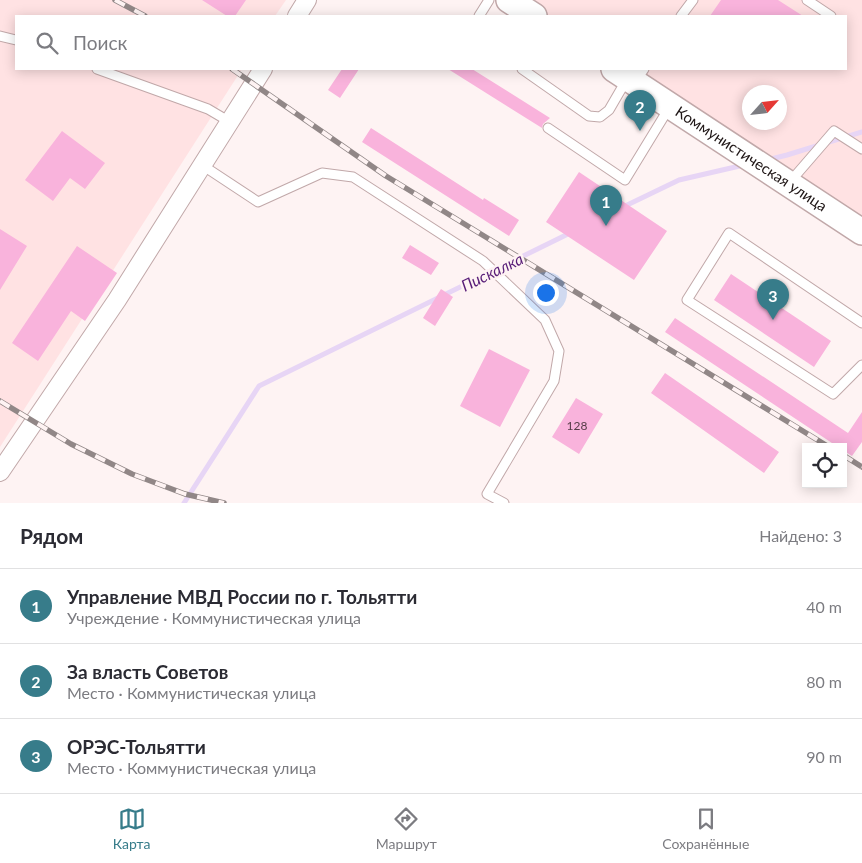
<!DOCTYPE html>
<html lang="ru">
<meta charset="utf-8">
<style>
:root{--surface:#fff;--page:#f2f2f3;--text:#2b2b33;--muted:#7c7c81;--line:#e1e1e2;--accent:#377c8a}
body{margin:0;font-family:Lato,sans-serif;background:var(--page);color:var(--text)}
.controls{position:absolute;right:15px;bottom:15px;display:grid;overflow:hidden;border-radius:0px;box-shadow:0 2px 12px #0003}
.controls button{width:45px;height:45px;display:grid;place-items:center;padding:0;border:0;border-bottom:1px solid var(--line);background:var(--surface);color:var(--text);font:25px sans-serif}
.compass{position:absolute;left:742px;top:85px;width:45px;height:45px;border-radius:50%;background:var(--surface);box-shadow:0 2px 12px #0003;rotate:63deg}
.you{position:absolute;left:545px;top:292px;width:18px;height:18px;margin:-12px;border:4px solid #fff;border-radius:50%;background:#1a73e8;box-shadow:0 0 0 8px #1a73e833}
.badge{display:grid;place-items:center;width:32px;height:32px;border-radius:50%;background:var(--accent);color:#fff;font-size:16px;font-weight:700}
.pin{position:absolute;translate:-50% -41px;filter:drop-shadow(0 1px 2px #0008)}
.pin::after{content:'';position:absolute;top:26px;width:18px;height:15px;background:inherit;clip-path:polygon(0 0,100% 0,50% 100%)}
.list{margin:0;padding:0;list-style:none}
h2{display:flex;justify-content:space-between;align-items:center;height:65px;margin:0;padding:0 20px;font-size:21px}
h2 small{font-size:16px;font-weight:400;color:var(--muted)}
.list li{display:grid;grid-template-columns:32px 1fr auto;gap:15px;align-items:center;box-sizing:border-box;height:75px;padding:0 20px;border-top:1px solid var(--line)}
.list b{display:block;font-size:19px;white-space:nowrap}
.list p{margin:0;font-size:16px;white-space:nowrap;color:var(--muted)}
.list em{font-size:16px;font-style:normal;color:var(--muted)}
.icon{flex:none;width:28px;height:28px;fill:none;stroke:currentColor;stroke-width:2;stroke-linecap:round;stroke-linejoin:round}
.map{position:relative;flex:none;width:862px;height:503px;overflow:hidden}
.search{position:absolute;background:var(--surface);box-shadow:0 2px 12px #0003;left:15px;right:15px;top:15px;height:55px;display:flex;align-items:center;gap:12px;box-sizing:border-box;padding:0 18px;border-radius:0px;color:var(--muted);font-size:19px}
.sheet{height:290px;background:var(--surface)}
nav{display:flex;justify-content:space-around;align-items:center;box-sizing:border-box;height:70px;border-top:1px solid var(--line);background:var(--surface);font-size:14px;color:var(--muted)}
nav a{display:grid;justify-items:center;gap:2px}
nav .on{color:var(--accent)}
.map>svg:first-child{display:block}
</style>
<div class="map">
<svg width="862" height="503" viewBox="0 0 862 503">
<rect width="100%" height="100%" fill="#fef3f3"/>
<path fill="#ffe2e3" fill-rule="evenodd" d="M0 0H286L275 16H16V69H242L0 447Z
M518 0H862V224L624 69H846V16H543ZM750 92H780V122H750Z"/>
<g fill="none" stroke-linecap="round" stroke-linejoin="round">
<path stroke="#e7d5f5" stroke-width="5" d="M767 160 787 155 862 132
M623 207 679 180 744 165
M184 503 259 386 570 233"/>
</g>
<path fill="#f9b3dc" d="M202 0H246L235 16H227Z
M721 0H778L803 16H710Z
M342 69H359L340 98 328 90Z
M448 69H472L550 118 543 124 542 128Z
M371 128 483 200 484 198 519 220 509 236 362 142Z
M62 131 105 163 85 189 70 178 53 201 25 180Z
M579 172 667 231 634 280 546 222Z
M0 229 27 246 0 290Z
M410 245 439 263 431 275 402 258Z
M77 246 117 273 85 321 71 311 38 361 12 343Z
M731 274 831 341 814 367 714 300Z
M441 289 453 297 435 326 423 318Z
M675 318 848 433 862 412V442L852 456 843 450V447H838L665 332Z
M489 349 530 370 500 427 460 406Z
M665 373 779 452 764 473 651 393Z
M576 398 603 414 579 454 552 437Z"/>
<g fill="none" stroke-linecap="round" stroke-linejoin="round">
<g stroke="#c1a8a9" stroke-width="11">
<path id="lane" d="M807 0 831 16
M479 16 489 0
M681 16 693 0
M0 36 16 40
M97 69 208 109 230 122
M522 69 589 116 600 117 609 110 627 79
M635 82 644 69
M548 128 625 180 669 108
M202 165 258 202 322 173 353 177 483 261 545 320 559 351 554 381 487 494 504 503
M789 183 834 131 862 149
M862 323 729 233 687 300 833 394 862 365"/>
</g>
<g stroke="#c1a8a9" stroke-width="20">
<path id="street" d="M297 16 307 0
M0 472 117 300 263 69"/>
</g>
<g stroke="#c1a8a9" stroke-width="28">
<g id="secondary">
<path d="M509 0 534 16"/>
<path id="s1" d="M614 69 862 232"/>
</g>
</g>
<use href="#lane" stroke="#fff" stroke-width="9"/>
<use href="#street" stroke="#fff" stroke-width="18"/>
<use href="#secondary" stroke="#fff" stroke-width="25"/>
<g stroke="#918787" stroke-width="5.5">
<path id="rail" d="M115 0 145 16
M232 69 386 176 829 447
M0 401 71 444 132 474 185 494 224 503
M843 455 862 467"/>
</g>
<use href="#rail" stroke="#fef3f3" stroke-width="4" stroke-dasharray="11" stroke-linecap="butt"/>
</g>
<g text-anchor="middle" stroke-width="5" stroke-linejoin="round" paint-order="stroke">
<g font-size="12" fill="#553c47">
<text x="577" y="430">128</text>
</g>
<g font-size="15" fill="#1e1515" stroke="#fef3f3">
<text dy="5" stroke="none"><textPath href="#s1" startOffset="164">Коммунистическая улица</textPath></text>
</g>
<g font-size="16" font-style="italic" fill="#581d78" stroke="#fef3f3">
<text transform="translate(492 272) rotate(-26)" y="6">Пискалка</text>
</g>
</g>
</svg>
<div class="controls">
<button><svg class="icon" aria-label="locate" viewBox="0 0 24 24"><circle cx="12" cy="12" r="6"/><path d="M12 2v4M12 18v4M2 12h4M18 12h4"/></svg></button>
</div>
<svg class="compass" viewBox="-18 -18 36 36"><path d="M0-13l5 13h-10z" fill="#e53935"/><path d="M0 13l5-13h-10z" fill="#7c7c81"/></svg>
<div class="you"></div>
<div class="pin badge" style="left:606px;top:226px">1</div>
<div class="pin badge" style="left:640px;top:131px">2</div>
<div class="pin badge" style="left:773px;top:320px">3</div>
<div class="search"><svg class="icon" aria-label="search" viewBox="0 0 24 24"><circle cx="10" cy="10" r="6"/><path d="M15 15l6 6"/></svg>Поиск</div>
</div>
<section class="sheet">
<h2>Рядом<small>Найдено: 3</small></h2>
<ul class="list">
<li><span class="badge">1</span><div><b>Управление МВД России по г. Тольятти</b><p>Учреждение · Коммунистическая улица</p></div><em>40 m</em></li>
<li><span class="badge">2</span><div><b>За власть Советов</b><p>Место · Коммунистическая улица</p></div><em>80 m</em></li>
<li><span class="badge">3</span><div><b>ОРЭС-Тольятти</b><p>Место · Коммунистическая улица</p></div><em>90 m</em></li>
</ul>
</section>
<nav>
<a class="on"><svg class="icon" aria-label="map" viewBox="0 0 24 24"><path d="M3 6l6-2 6 2 6-2v14l-6 2-6-2-6 2zM9 4v14M15 6v14"/></svg>Карта</a>
<a><svg class="icon" aria-label="directions" viewBox="0 0 24 24"><path d="M12 3l9 9-9 9-9-9zM9 14v-3h6M13 9l2 2-2 2"/></svg>Маршрут</a>
<a><svg class="icon" aria-label="saved" viewBox="0 0 24 24"><path d="M7 4h10v16l-5-4-5 4z"/></svg>Сохранённые</a>
</nav>
